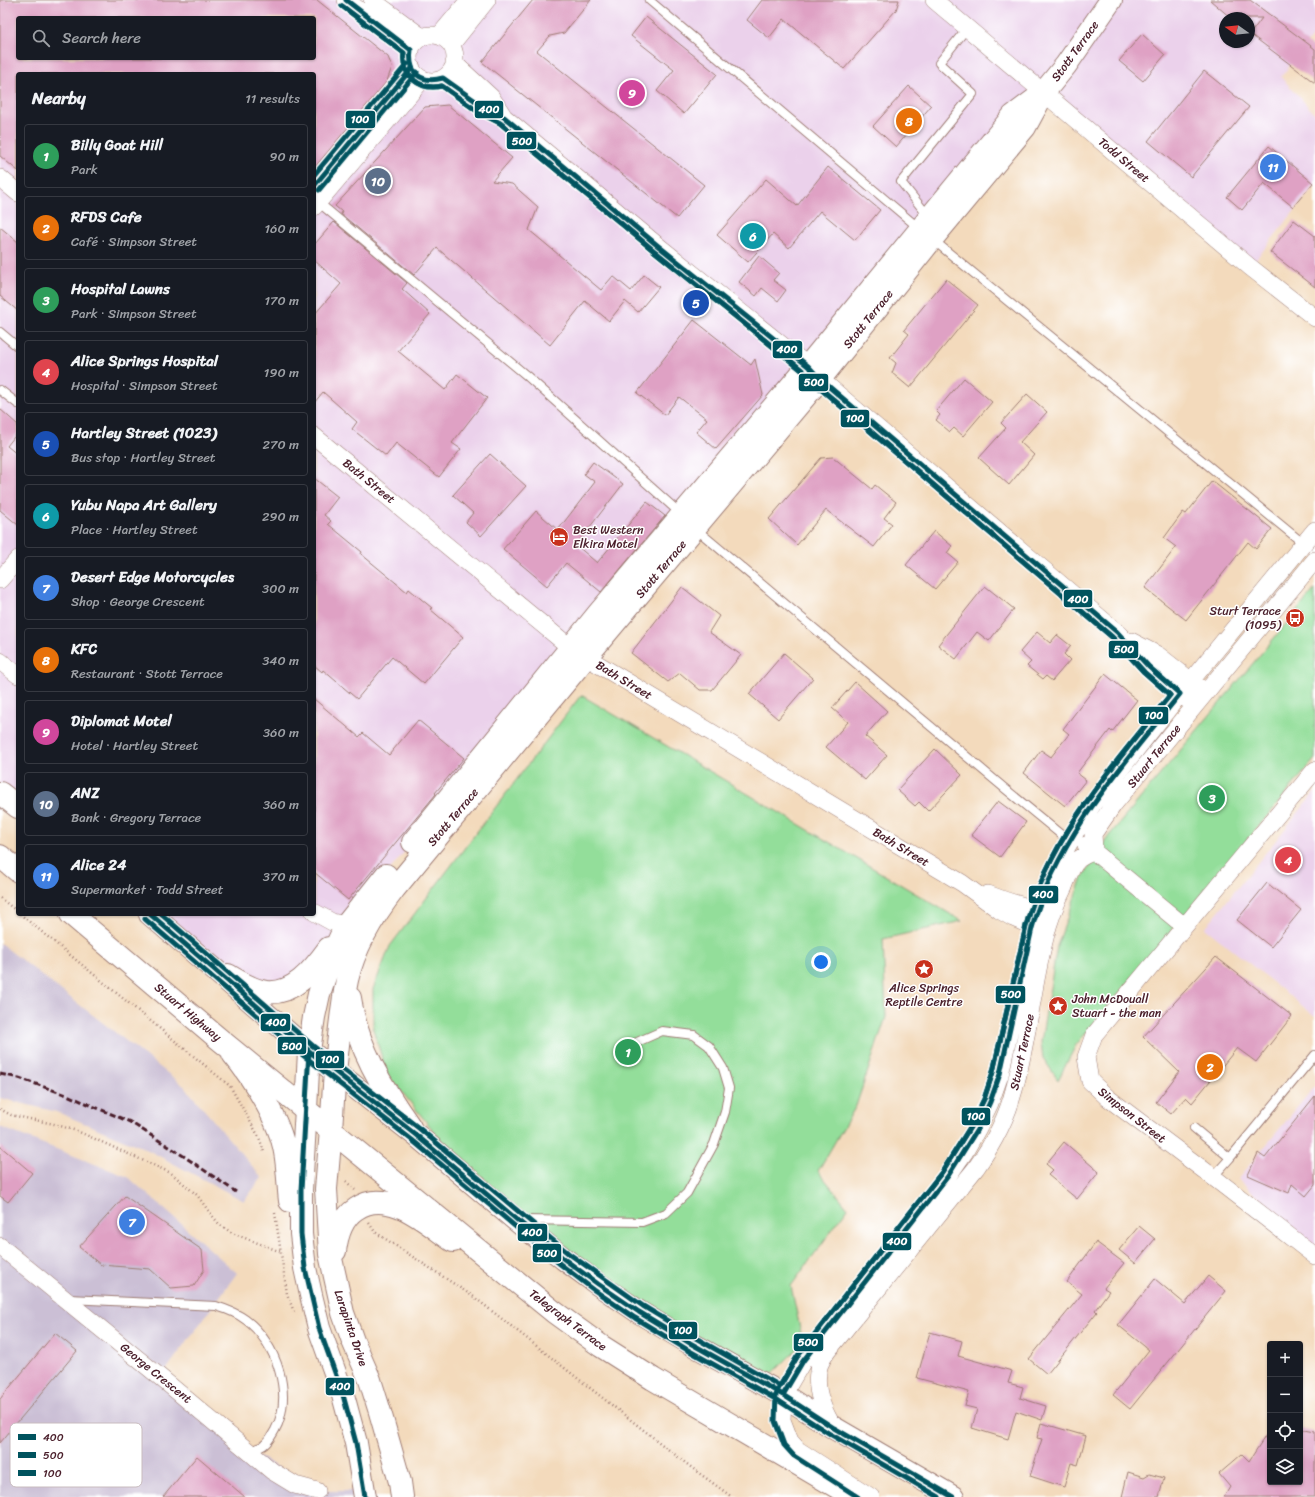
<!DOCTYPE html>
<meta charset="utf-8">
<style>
:root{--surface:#171b24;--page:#242831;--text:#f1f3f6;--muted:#9ea1a6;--line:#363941;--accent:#1a73e8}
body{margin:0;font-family:Sriracha,sans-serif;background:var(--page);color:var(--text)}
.controls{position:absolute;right:12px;bottom:12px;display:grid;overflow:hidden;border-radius:4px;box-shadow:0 1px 3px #0004}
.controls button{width:36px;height:36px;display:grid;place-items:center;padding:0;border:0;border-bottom:1px solid var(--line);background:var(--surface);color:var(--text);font:20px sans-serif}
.compass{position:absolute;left:1219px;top:12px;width:36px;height:36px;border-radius:50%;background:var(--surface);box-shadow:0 1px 3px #0004;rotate:285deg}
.you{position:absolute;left:821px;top:962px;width:14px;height:14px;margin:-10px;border:3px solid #fff;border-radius:50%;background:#1a73e8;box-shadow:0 0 0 6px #1a73e833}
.badge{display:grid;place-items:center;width:26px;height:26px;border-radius:50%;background:var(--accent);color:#fff;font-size:13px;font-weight:700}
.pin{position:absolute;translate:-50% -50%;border:2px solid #fff;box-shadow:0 1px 4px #0006}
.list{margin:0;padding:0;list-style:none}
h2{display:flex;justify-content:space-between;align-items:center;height:52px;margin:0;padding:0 16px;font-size:17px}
h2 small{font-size:13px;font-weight:400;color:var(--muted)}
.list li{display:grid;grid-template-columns:26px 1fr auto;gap:12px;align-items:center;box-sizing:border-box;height:64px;margin:0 8px 8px;padding:0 8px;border:1px solid var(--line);border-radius:4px}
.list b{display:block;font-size:15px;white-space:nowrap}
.list p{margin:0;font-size:13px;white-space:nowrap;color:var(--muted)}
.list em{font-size:13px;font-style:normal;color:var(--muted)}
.icon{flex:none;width:22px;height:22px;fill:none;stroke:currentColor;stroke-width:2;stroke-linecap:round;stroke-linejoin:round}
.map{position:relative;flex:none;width:1315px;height:1497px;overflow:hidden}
.search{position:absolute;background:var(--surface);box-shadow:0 1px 3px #0004;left:16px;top:16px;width:300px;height:44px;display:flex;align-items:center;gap:10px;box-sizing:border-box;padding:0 14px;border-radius:4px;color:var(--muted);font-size:15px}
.panel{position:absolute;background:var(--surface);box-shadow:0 1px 3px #0004;left:16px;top:72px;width:300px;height:844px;border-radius:4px}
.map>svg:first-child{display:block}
</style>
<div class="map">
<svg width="1315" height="1497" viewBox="0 0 1315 1497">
<rect width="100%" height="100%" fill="#fff"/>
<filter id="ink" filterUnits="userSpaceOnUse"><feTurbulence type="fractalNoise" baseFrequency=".025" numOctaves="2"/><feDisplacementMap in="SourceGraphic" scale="8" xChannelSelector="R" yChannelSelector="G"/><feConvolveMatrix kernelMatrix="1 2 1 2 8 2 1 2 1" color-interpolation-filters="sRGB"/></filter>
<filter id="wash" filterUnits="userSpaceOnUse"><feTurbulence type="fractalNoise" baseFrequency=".012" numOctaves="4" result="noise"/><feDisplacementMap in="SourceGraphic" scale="16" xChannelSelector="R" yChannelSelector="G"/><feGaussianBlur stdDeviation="0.9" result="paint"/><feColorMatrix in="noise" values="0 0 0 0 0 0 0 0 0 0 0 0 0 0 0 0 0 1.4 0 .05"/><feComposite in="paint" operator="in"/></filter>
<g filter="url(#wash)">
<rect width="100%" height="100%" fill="#f3dabc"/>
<path fill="#ebd1eb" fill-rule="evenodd" d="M0 0H1315V33L1281 77 1315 114V185L1250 267 1044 92 571 648 383 878 318 963 261 992 147 914H314V74H18V809L0 794ZM18 18H314V58H18ZM1225 18H1249V42H1225Z
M1315 792V1016L1205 928Z
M1315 1086V1247L1238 1179Z"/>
<path fill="#cbbfd5" d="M0 943 184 1086 262 1178 244 1201 144 1148 57 1112 0 1098Z
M0 1127 128 1177 237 1273 161 1377 250 1451 317 1491H365V1497H0Z"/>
<path fill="#93de9a" stroke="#6e7e62" d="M1315 589V759L1076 1045 1058 1080 1043 1058 1041 1042 1057 946 1081 880 1108 837Z
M581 695 962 921 883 939 886 1017 856 1106 818 1171 848 1208 791 1286 803 1343 770 1376 672 1329 589 1273 442 1141 387 1074 373 1029V989L390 946Z"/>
<g id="blocks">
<path fill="#dfa1c4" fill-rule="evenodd" d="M0 0H317L388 57 392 67 387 81 314 168V74H18V171L0 156ZM18 18H314V58H18Z
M533 0H591L564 33 550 36 537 51 704 185 677 218 482 62Z
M762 0H899L896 10 844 69 784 19 769 38 747 20Z
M1210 0H1250L1315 49V83L1250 34 1262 18H1231Z
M646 17 717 74 684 114 657 91 674 70 631 36Z
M1142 34 1165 55 1143 81 1119 61Z
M1204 71 1249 107 1191 177 1148 141Z
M909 86 931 106 896 147 873 126Z
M448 105 512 158 492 181 512 184 538 207 529 230 601 290 613 276 631 291 644 275 659 287 638 312 625 301 609 321 585 301 550 345 437 248 414 275 341 214 342 212 335 206 425 107Z
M1269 146 1313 183 1293 207 1264 183 1242 210 1227 197Z
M828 167 880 210 855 240 820 211 789 248 773 234 748 262 717 235 766 179 797 206Z
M1294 220 1315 236V287L1270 252Z
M334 222 407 283 402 289 430 314 398 351 445 390 457 374 487 398 452 443 461 449 439 477 396 443 386 456 352 429 357 422 323 392 314 403V315L341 284 314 260V245Z
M0 227 18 242V311L0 296Z
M759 256 779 273 773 280 786 290 778 301 762 288 756 296 739 282Z
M946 279 978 305 910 388 892 373 896 363 890 358 909 334 904 330Z
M694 320 751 365 755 359 763 395 716 449 696 432 707 419 679 397 665 415 637 393Z
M964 378 992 402 963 436 954 428 950 432 936 420 940 415 936 411Z
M1027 394 1047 412 1020 442 1034 455 1009 485 979 458 1006 428 1001 423Z
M0 409 18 425V432L7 446 18 455V525L0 510Z
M490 454 526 486 481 536 466 522 473 513 453 495Z
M833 457 872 489 875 485 896 502 884 518 892 524 874 547 826 510 797 545 769 519 821 458Z
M593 462 623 484 576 545 597 563 647 502 665 516 601 592 566 563 547 586 503 549 536 511 558 530 595 482 584 474Z
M314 478 338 497 324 515 331 521 328 524 362 552 361 554 407 592 409 589 432 608 430 609 463 637 424 684 392 657 357 699 323 670 322 672 314 665Z
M1212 481 1272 529 1256 549 1248 542 1186 620 1145 588 1176 547 1164 538 1183 512 1186 514Z
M934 531 952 546 947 553 958 562 935 589 906 565Z
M985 586 1014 609 989 641 977 632 956 659 938 645Z
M682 587 719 616 709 632 741 655 712 690H700L680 673 668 682 631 653Z
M1037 632 1050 643 1057 635 1071 646 1064 654 1070 660 1052 681 1046 676 1043 679 1027 666 1031 662 1020 652Z
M784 653 813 678 778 719 749 694Z
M1105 674 1137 700 1112 732 1110 730 1077 773 1086 780 1065 806 1024 773 1041 750 1051 757 1069 734 1063 729Z
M855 682 887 711 865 736 887 755 865 780 826 747 848 722 832 708Z
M314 699 359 737 363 733 389 755 418 720 464 758 435 793 436 794 348 900 314 872Z
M935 749 962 775 928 811 919 802 915 806 897 790Z
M998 801 1026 822 1000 857 971 835Z
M1267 883 1301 910 1271 947 1237 920Z
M1216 957 1292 1016 1256 1062 1237 1048 1192 1103 1186 1097 1171 1114 1156 1102 1179 1072 1143 1037Z
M1315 1096V1185L1306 1196 1292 1184 1289 1193 1248 1175 1258 1153 1265 1158Z
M1064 1142 1099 1172 1077 1199 1048 1175 1053 1170 1046 1164Z
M0 1146 32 1173 8 1202 0 1196Z
M125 1196 202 1250 204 1270 194 1286 171 1288 150 1269 101 1265 79 1247Z
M1139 1226 1155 1239 1135 1263 1119 1250Z
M1096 1242 1124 1263 1104 1288 1109 1291 1095 1310 1097 1312 1047 1374 1029 1359 1082 1294 1067 1282Z
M1208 1276 1226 1291 1130 1409 1113 1395 1149 1350 1118 1325 1155 1279 1185 1304Z
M930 1332 962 1341 958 1356 1012 1371 1008 1383 1023 1387 1020 1398 1046 1406 1042 1420 1016 1411 1008 1439 972 1428 977 1409 965 1406 969 1392 917 1378Z
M55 1333 77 1351 0 1443V1399Z
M1041 1423 1086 1436 1078 1465 1071 1463 1064 1487 1030 1476 1042 1439 1037 1438Z
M1270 1429V1482H1300V1429L1315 1432V1497H1224L1230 1487 1219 1474 1242 1454 1249 1461Z
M197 1456 245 1497H163Z
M1128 1472 1144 1477 1149 1474 1164 1478 1159 1497H1122Z"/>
</g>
</g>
<g filter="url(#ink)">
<use href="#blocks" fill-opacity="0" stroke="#9e7c74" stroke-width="1"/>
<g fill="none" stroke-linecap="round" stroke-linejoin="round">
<g stroke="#9e7c74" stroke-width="10">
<path id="lane" d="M649 0 920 229
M318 202 527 376 681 514
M929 217 901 182 973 94 939 63 967 28
M932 239 1304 544
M0 332 18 347
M0 390 18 404
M696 529 1003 787 1070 842
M1194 1128 1230 1158 1213 1177
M1230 1158 1315 1055
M524 1220 642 1222 666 1213 687 1193 714 1144 725 1112 729 1088 723 1068 709 1046 694 1035 662 1031 626 1047
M69 1299 216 1306C226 1309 237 1313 246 1320 277 1343 294 1396 275 1430 272 1435 269 1441 264 1445 260 1448 254 1449 250 1451"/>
</g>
<g stroke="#9e7c74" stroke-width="18">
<path id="street" d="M346 0 411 50
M372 0 422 37
M934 0 1250 267 1315 318
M409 58a23 23 0 1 1 46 0a23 23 0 1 1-46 0Z
M439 36 469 0
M451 45 487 0
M454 63 491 97 504 117
M443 78 484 107 504 117 657 245 808 366
M0 178 18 193
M314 186 412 68
M314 207 423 79
M820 379 1117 632 1149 667 1189 701
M314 436 571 648
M0 580 18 559
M1131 641 1158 655 1200 688
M586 657 962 883 999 910 1013 918 1032 926 1042 933
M0 661 18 675
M1315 770 1094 1035 1086 1057 1090 1081 1108 1098 1213 1177 1315 1256
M1086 845 1184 926
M988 894C1008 902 1028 908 1049 912
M314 912 332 922 346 925
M0 1246 160 1377 272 1471 295 1485 317 1491
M834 1428C824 1412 815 1392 818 1372 819 1361 827 1351 834 1343L976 1168C993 1144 1007 1118 1014 1090 1028 1040 1032 988 1045 938 1049 921 1056 903 1064 887 1067 879 1071 866 1078 860 1082 856 1089 854 1094 851L1093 834 1114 804 1315 560
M871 1497 798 1450 790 1441 782 1420 783 1395 803 1361 948 1176 964 1153 978 1128 990 1103 1000 1075 1032 926C1046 882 1068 843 1093 804L1180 694 1315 530"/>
</g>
<g stroke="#9e7c74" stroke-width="24">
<path id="secondary" d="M413 842 598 614 808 366 1013 116 1037 98
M228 975C238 981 249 988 261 991 291 999 314 969 329 948
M350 998C356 1045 383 1089 410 1127
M309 1051 314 1017 319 994 333 953 346 925 386 875
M335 1071C339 1040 341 1009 347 980 355 945 374 915 395 888L586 657 820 379 932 239 1025 127 1044 92 1066 65 1111 0"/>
</g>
<g stroke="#9e7c74" stroke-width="24">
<path id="primary" d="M233 1054C253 1078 280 1121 285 1152 288 1168 288 1185 290 1201
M306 1109 301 1190V1234L305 1268 311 1295 319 1328 343 1395 356 1443 365 1497
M331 1130 326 1189 330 1254 343 1313 353 1341 370 1380 380 1412 400 1482 402 1497
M335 1251C337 1235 342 1218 356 1209 388 1186 428 1224 453 1241"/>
</g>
<g stroke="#9e7c74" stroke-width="24">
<path id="highway" d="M0 793 18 807
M0 856 18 871
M71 914 219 1039 554 1312 601 1346 653 1379 854 1497
M150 914 309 1051 416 1135 516 1220 564 1259 598 1284 639 1312 690 1343 783 1395 834 1428 953 1497
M306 1109 309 1051
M331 1130 335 1071"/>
</g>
<path stroke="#9e7c74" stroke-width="2.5" stroke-dasharray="1 3" stroke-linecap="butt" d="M0 898 18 912
M20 914 230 1086 259 1137 264 1152
M0 1109 11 1115 54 1124 77 1131 171 1173 197 1195 207 1209 219 1224 232 1233 281 1252
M346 1181 355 1190
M275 1213 287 1294 294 1312
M369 1223 375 1232 474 1297 692 1468 732 1497"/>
<use href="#lane" stroke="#fff" stroke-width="8"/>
<use href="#street" stroke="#fff" stroke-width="17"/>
<use href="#secondary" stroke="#fff" stroke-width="22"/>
<use href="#primary" stroke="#fff" stroke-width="22"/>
<use href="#highway" stroke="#fff" stroke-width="22"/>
<path stroke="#4a1f2b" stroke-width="3" stroke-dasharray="6 3" stroke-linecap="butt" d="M0 1074 19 1078 67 1095 130 1122 182 1155 236 1192"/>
<g stroke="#fff" stroke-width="8">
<path id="bus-1" d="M346 0 411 50C408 73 420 84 443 78L484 107 504 117 657 245 808 366 820 379 1117 632 1149 667 1180 694C1123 765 1057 837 1032 928L1000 1074 990 1102 978 1128 948 1176 803 1361 783 1395
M314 186 412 68
M150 914 309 1051 416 1135 564 1259 598 1284 639 1312 690 1343 783 1395 834 1428 953 1497
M309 1051 301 1190V1234L305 1268 319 1328 343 1395 356 1443 365 1497"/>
</g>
<g stroke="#fff" stroke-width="8">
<path id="bus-2" d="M342 6 404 53C401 76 420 91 442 86L480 113 500 123 653 250 803 371 815 384 1112 637 1144 672 1170 695C1114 765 1049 837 1026 926L993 1072 984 1099 972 1124 942 1172 797 1357 776 1393 775 1421 784 1445 794 1456 858 1497
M319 190 417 72
M145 919 304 1056 412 1140 560 1264 594 1290 635 1318 686 1349 779 1401 830 1434 939 1497"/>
</g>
<g stroke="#fff" stroke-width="8">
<path id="bus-3" d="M314 175 407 64
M161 914 313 1046 420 1129 568 1253 643 1306 694 1337 780 1386 797 1357 942 1172 972 1124 984 1099 993 1072 1026 926C1049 837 1114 765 1170 695L1144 672 1112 637 815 384 803 371 653 250 500 123 480 113 442 86C420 91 401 76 404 53L342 6"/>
</g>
<use href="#bus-1" stroke="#00535e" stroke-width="5"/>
<use href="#bus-2" stroke="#00535e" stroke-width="5"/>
<use href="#bus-3" stroke="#00535e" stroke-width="5"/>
</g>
</g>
<defs>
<g id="hotel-disc" transform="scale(1)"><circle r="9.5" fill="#c8321e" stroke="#fff"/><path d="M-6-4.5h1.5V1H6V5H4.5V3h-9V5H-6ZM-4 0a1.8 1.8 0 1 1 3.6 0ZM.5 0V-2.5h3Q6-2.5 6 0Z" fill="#fff"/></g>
<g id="bus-disc" transform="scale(1)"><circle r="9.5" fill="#c8321e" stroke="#fff"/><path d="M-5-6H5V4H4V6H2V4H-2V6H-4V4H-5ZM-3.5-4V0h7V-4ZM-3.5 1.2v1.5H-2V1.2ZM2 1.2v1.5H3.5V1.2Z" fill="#fff"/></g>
<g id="sight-disc" transform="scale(1)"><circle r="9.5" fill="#c8321e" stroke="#fff"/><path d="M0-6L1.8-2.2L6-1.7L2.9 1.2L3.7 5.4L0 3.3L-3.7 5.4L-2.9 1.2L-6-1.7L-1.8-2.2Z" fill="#fff"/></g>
</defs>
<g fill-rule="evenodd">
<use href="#hotel-disc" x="559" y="537"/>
<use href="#bus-disc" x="1295" y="618"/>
<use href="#sight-disc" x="924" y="969"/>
<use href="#sight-disc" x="1058" y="1006"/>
</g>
<g text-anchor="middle" stroke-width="3" stroke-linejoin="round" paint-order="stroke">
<g font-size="12" fill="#4a1f2b" stroke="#fff">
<text transform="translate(1075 51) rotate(-54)" y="4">Stott Terrace</text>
<text transform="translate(1124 160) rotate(40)" y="4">Todd Street</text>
<text transform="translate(868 319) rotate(-51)" y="4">Stott Terrace</text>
<text transform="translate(369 481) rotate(39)" y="4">Bath Street</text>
<text transform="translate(661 569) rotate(-50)" y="4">Stott Terrace</text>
<text transform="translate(624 680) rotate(31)" y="4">Bath Street</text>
<text transform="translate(1154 756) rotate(-51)" y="4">Stuart Terrace</text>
<text transform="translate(453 817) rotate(-50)" y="4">Stott Terrace</text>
<text transform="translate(901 847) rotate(31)" y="4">Bath Street</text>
<text transform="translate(188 1012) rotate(40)" y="4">Stuart Highway</text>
<text transform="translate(1022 1052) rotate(-78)" y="4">Stuart Terrace</text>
<text transform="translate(1132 1115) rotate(38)" y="4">Simpson Street</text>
<text transform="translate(568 1320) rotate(37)" y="4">Telegraph Terrace</text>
<text transform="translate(351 1328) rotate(71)" y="4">Larapinta Drive</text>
<text transform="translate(156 1373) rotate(39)" y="4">George Crescent</text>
</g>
<g font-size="12" fill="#4a1f2b" stroke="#fff" text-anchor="start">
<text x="573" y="534">Best Western<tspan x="573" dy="14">Elkira Motel</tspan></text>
<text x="1281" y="615" text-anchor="end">Sturt Terrace<tspan x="1281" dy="14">(1095)</tspan></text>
<text x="924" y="992" text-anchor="middle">Alice Springs<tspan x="924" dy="14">Reptile Centre</tspan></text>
<text x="1072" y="1003">John McDouall<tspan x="1072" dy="14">Stuart - the man</tspan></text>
</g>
</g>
<rect x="10" y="1423" width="132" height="64" rx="6" fill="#fff" stroke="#c9bcbf" stroke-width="1"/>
<rect x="18" y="1434" width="18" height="6" fill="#00535e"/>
<rect x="18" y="1452" width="18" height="6" fill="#00535e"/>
<rect x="18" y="1470" width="18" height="6" fill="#00535e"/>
<g font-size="11" fill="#4a1f2b">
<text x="43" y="1441">400</text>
<text x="43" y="1459">500</text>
<text x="43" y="1477">100</text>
</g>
<g stroke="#fff" stroke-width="1.5">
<rect x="474" y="100" width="30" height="19" rx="4" fill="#00535e"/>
<rect x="345" y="110" width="31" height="19" rx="4" fill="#00535e"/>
<rect x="506" y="131" width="31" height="19" rx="4" fill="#00535e"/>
<rect x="772" y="340" width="31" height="19" rx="4" fill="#00535e"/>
<rect x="798" y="373" width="31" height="19" rx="4" fill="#00535e"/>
<rect x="840" y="409" width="30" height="19" rx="4" fill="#00535e"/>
<rect x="1063" y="589" width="30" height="19" rx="4" fill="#00535e"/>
<rect x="1108" y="640" width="31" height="19" rx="4" fill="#00535e"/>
<rect x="1138" y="706" width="31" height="19" rx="4" fill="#00535e"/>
<rect x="1028" y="885" width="31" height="19" rx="4" fill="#00535e"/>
<rect x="995" y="985" width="31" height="19" rx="4" fill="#00535e"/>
<rect x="260" y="1013" width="31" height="19" rx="4" fill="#00535e"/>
<rect x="277" y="1036" width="30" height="19" rx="4" fill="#00535e"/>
<rect x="315" y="1050" width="30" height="19" rx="4" fill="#00535e"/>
<rect x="961" y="1107" width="30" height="19" rx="4" fill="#00535e"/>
<rect x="517" y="1223" width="31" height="19" rx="4" fill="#00535e"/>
<rect x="882" y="1232" width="30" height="19" rx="4" fill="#00535e"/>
<rect x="532" y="1243" width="30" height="20" rx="4" fill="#00535e"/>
<rect x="668" y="1321" width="30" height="19" rx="4" fill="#00535e"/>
<rect x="793" y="1333" width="31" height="19" rx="4" fill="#00535e"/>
<rect x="325" y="1377" width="30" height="19" rx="4" fill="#00535e"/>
</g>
<g font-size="11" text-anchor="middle" font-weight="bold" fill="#fff">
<text x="489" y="113">400</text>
<text x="360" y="123">100</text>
<text x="522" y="145">500</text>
<text x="787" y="353">400</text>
<text x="814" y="386">500</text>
<text x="855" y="422">100</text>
<text x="1078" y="603">400</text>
<text x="1124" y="653">500</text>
<text x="1154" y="719">100</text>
<text x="1043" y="898">400</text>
<text x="1011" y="998">500</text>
<text x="276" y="1026">400</text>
<text x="292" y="1050">500</text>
<text x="330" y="1063">100</text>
<text x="976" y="1120">100</text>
<text x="532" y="1236">400</text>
<text x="897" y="1245">400</text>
<text x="547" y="1257">500</text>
<text x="683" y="1334">100</text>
<text x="808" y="1346">500</text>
<text x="340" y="1390">400</text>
</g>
</svg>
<div class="controls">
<button>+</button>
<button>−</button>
<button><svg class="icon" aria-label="locate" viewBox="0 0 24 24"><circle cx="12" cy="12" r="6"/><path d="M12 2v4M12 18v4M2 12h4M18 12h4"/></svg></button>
<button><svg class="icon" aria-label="layers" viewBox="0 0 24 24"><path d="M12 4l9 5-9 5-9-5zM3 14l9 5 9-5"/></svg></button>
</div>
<svg class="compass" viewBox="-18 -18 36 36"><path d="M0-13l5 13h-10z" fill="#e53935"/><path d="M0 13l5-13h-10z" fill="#9ea1a6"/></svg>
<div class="you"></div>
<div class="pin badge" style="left:628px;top:1052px;background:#2e9e5b">1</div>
<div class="pin badge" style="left:1210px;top:1067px;background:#e8710a">2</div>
<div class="pin badge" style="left:1212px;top:798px;background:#2e9e5b">3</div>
<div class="pin badge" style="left:1288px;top:860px;background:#e0444e">4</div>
<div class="pin badge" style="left:696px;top:303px;background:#1a4fb4">5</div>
<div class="pin badge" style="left:753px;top:236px;background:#0f9aa8">6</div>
<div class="pin badge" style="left:132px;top:1222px;background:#3f7fe0">7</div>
<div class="pin badge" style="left:909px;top:121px;background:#e8710a">8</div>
<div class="pin badge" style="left:632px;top:93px;background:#d1479c">9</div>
<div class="pin badge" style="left:378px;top:181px;background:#5c6f8a">10</div>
<div class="pin badge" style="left:1273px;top:167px;background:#3f7fe0">11</div>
<div class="search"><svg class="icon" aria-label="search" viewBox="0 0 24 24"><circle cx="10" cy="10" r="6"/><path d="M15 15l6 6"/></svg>Search here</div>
<section class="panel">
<h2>Nearby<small>11 results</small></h2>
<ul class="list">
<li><span class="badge" style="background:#2e9e5b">1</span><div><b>Billy Goat Hill</b><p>Park</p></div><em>90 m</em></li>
<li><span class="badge" style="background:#e8710a">2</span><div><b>RFDS Cafe</b><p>Café · Simpson Street</p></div><em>160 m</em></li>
<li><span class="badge" style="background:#2e9e5b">3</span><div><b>Hospital Lawns</b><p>Park · Simpson Street</p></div><em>170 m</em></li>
<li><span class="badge" style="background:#e0444e">4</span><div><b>Alice Springs Hospital</b><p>Hospital · Simpson Street</p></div><em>190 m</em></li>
<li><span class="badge" style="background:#1a4fb4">5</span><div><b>Hartley Street (1023)</b><p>Bus stop · Hartley Street</p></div><em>270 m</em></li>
<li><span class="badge" style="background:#0f9aa8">6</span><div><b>Yubu Napa Art Gallery</b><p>Place · Hartley Street</p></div><em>290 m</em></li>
<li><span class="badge" style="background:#3f7fe0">7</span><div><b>Desert Edge Motorcycles</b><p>Shop · George Crescent</p></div><em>300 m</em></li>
<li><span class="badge" style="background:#e8710a">8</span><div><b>KFC</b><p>Restaurant · Stott Terrace</p></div><em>340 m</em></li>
<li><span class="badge" style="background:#d1479c">9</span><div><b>Diplomat Motel</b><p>Hotel · Hartley Street</p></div><em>360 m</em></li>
<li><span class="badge" style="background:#5c6f8a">10</span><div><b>ANZ</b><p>Bank · Gregory Terrace</p></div><em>360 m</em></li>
<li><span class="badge" style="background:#3f7fe0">11</span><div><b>Alice 24</b><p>Supermarket · Todd Street</p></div><em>370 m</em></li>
</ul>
</section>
</div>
